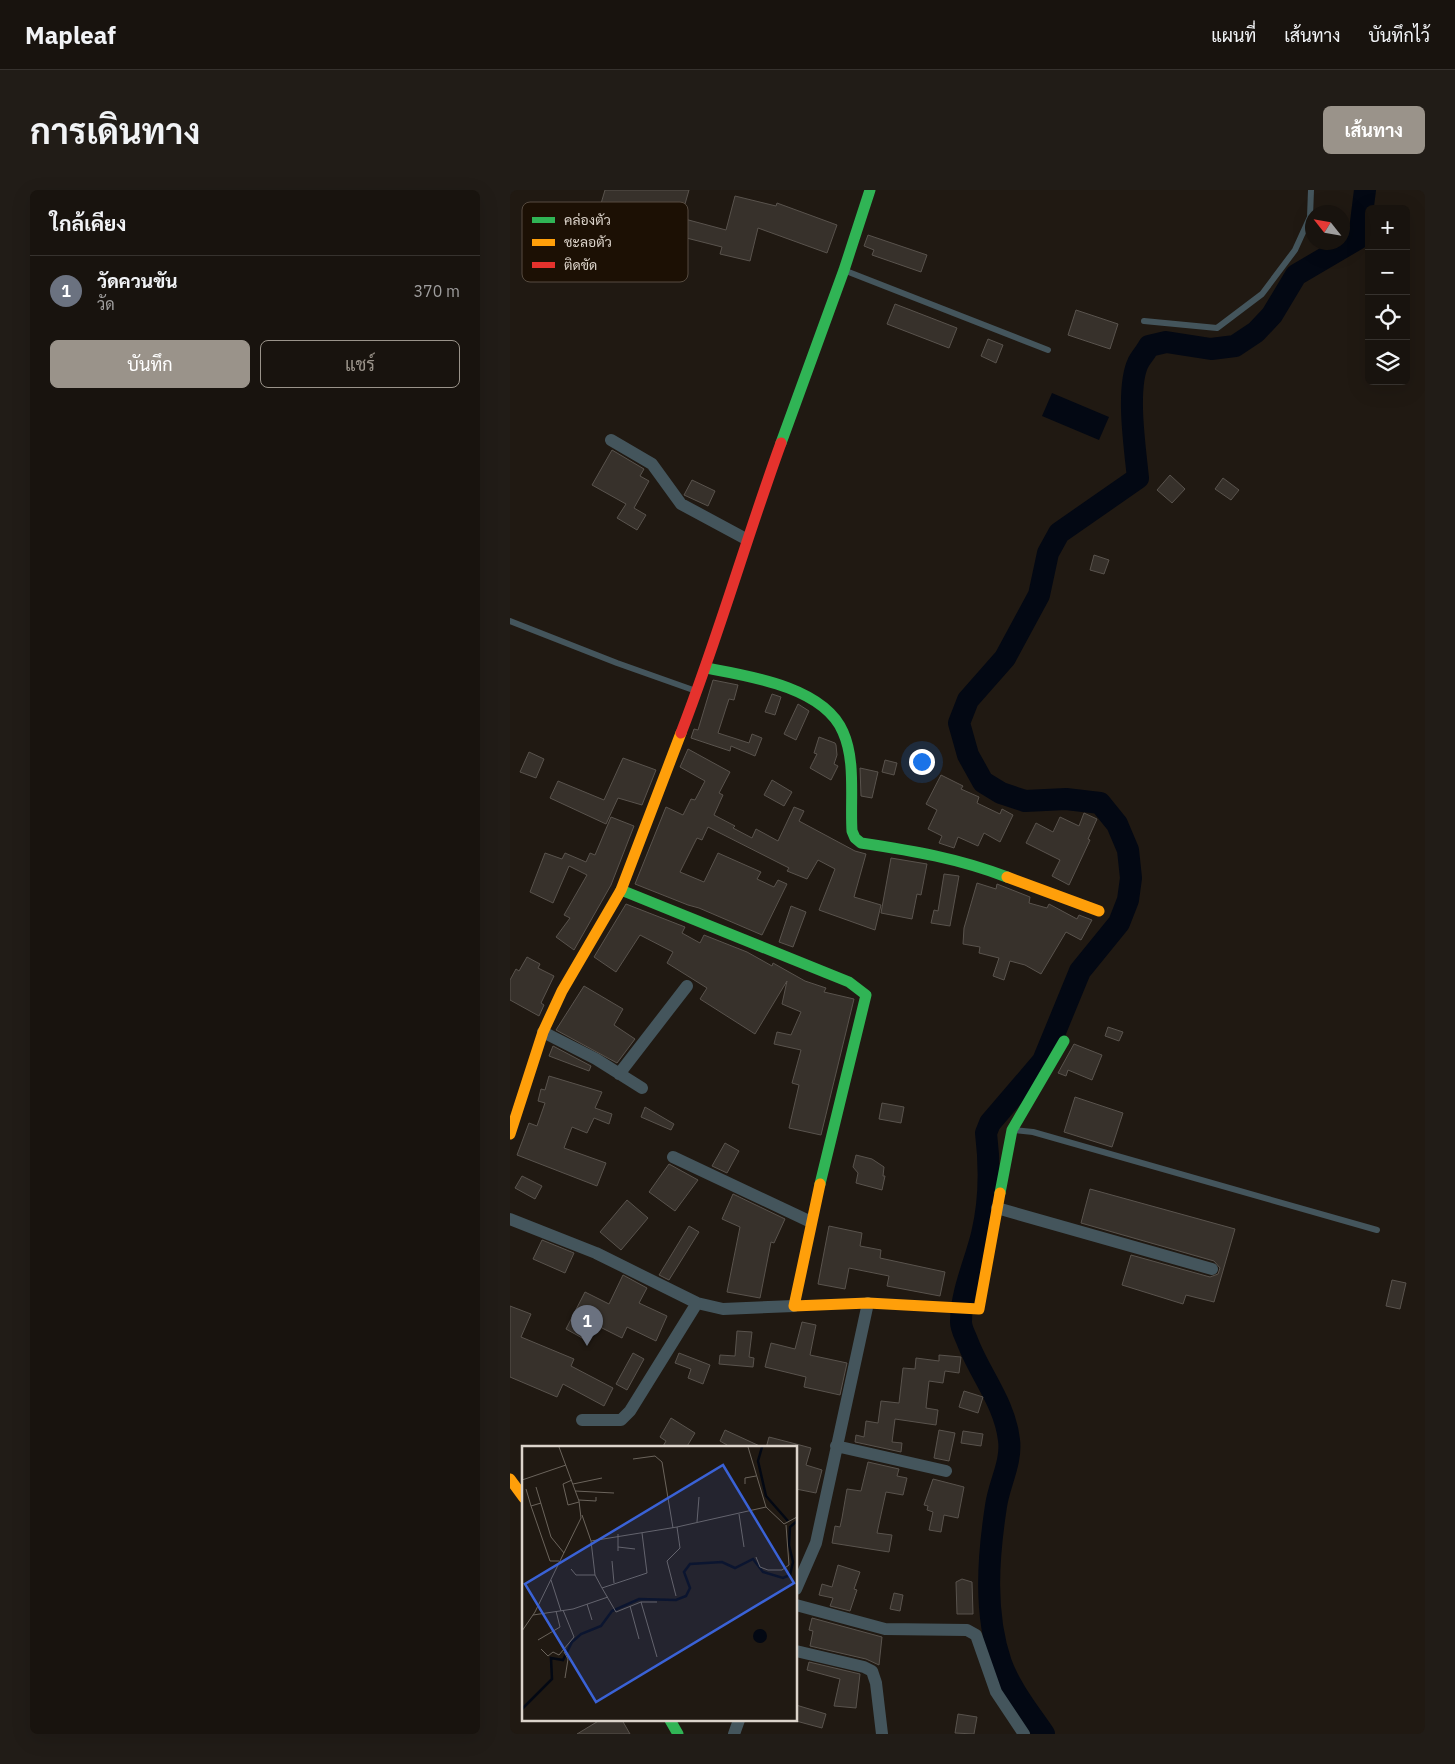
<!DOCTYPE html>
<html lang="th">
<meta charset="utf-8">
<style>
:root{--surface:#18130e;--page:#211c17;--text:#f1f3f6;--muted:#9f9e9e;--line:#36322e;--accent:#9a938a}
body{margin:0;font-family:"IBM Plex Sans",Sarabun,sans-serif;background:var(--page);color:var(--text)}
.controls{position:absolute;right:15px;top:15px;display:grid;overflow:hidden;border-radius:8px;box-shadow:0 5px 20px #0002}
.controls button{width:45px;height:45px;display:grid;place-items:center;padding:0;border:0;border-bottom:1px solid var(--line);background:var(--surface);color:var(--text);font:25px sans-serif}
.compass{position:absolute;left:795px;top:15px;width:45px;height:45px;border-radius:50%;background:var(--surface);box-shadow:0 5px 20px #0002;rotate:301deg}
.you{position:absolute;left:411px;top:571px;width:18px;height:18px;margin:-12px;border:4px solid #fff;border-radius:50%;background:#1a73e8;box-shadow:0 0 0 8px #1a73e833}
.badge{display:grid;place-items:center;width:32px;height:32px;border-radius:50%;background:var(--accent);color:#fff;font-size:16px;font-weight:700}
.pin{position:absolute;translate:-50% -41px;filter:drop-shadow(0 1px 2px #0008)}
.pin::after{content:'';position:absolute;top:26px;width:18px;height:15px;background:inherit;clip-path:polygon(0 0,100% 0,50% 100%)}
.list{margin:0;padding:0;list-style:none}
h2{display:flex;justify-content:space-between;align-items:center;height:65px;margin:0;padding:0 20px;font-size:21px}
h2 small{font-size:16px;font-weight:400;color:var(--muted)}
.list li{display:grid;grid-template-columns:32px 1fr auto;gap:15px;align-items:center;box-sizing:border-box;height:70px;padding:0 20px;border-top:1px solid var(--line)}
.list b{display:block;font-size:19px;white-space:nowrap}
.list p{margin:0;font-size:16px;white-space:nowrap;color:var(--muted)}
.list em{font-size:16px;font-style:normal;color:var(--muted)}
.actions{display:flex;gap:10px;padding:15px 20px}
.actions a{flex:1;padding:11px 0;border:1px solid var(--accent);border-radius:8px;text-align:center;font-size:18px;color:var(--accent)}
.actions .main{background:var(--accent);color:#fff}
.icon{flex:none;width:28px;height:28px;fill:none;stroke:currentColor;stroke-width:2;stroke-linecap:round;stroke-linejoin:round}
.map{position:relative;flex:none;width:915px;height:1544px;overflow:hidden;border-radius:8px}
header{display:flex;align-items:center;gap:30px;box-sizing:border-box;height:70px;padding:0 25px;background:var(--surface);border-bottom:1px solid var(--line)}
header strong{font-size:24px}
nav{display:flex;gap:28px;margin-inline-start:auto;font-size:18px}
.intro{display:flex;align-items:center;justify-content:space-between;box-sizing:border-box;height:120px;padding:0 30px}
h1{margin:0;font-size:35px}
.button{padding:12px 22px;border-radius:8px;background:var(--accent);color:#fff;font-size:18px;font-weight:700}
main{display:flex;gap:30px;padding:0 30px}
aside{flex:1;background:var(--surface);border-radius:8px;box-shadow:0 5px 20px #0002}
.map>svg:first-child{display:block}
</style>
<header>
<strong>Mapleaf</strong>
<nav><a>แผนที่</a><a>เส้นทาง</a><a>บันทึกไว้</a></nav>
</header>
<div class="intro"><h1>การเดินทาง</h1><a class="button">เส้นทาง</a></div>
<main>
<aside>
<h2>ใกล้เคียง<small></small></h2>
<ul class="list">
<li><span class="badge" style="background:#6b7280">1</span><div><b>วัดควนขัน</b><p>วัด</p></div><em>370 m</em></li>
</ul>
<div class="actions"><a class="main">บันทึก</a><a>แชร์</a></div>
</aside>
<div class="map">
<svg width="915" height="1544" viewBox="0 0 915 1544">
<rect width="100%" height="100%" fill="#201912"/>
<path fill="#030813" d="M542 203 599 227 589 250 532 226Z"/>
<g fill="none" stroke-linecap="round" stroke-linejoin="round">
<path stroke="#030813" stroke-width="22" d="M534 1544C519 1522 500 1498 491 1473 474 1423 478 1368 486 1316 489 1294 502 1272 499 1250 495 1214 471 1186 458 1153 456 1147 451 1139 451 1132 451 1102 465 1073 472 1044 480 1011 480 976 476 943L480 933 533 871 570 781 609 733 618 710 621 688 618 660 607 634 590 613 556 609 515 611 491 603 473 592 458 565 449 533 458 510 495 468 529 405 538 363 549 343 628 288C625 258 616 199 628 173 631 167 636 162 639 156L656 152 701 159 725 156 746 142 762 125 786 85 849 48 855 0"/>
</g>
<path fill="#37312b" stroke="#59534d" d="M95 0H179L171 28 216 40 225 6 266 16 267 13 327 35 317 63 248 38 240 71 210 64 212 57 137 38 139 30 90 17Z
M358 45 417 65 411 82 362 65 364 60 354 56Z
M385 114 447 138 439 158 377 134Z
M566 120 608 134 600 159 558 145Z
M478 149 493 155 486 173 471 166Z
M102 260 134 279 130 286 139 291 124 318 136 325 127 340 107 328 116 314 82 295Z
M660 285 675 299 662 313 647 300Z
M713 288 729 300 721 310 705 299Z
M182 290 205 301 198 316 174 305Z
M584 365 599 370 594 384 580 380Z
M203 490 228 495 224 510 219 509 208 543 239 553 242 544 252 548 245 566 221 556 220 561 181 548 184 539 188 540Z
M262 504 271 507 265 525 255 522Z
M288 514 299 521 286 550 274 544Z
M309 547 325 553 326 555 327 565 324 574 328 576 321 590 300 578 307 564 304 563Z
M178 559 220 582 209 603 213 605 204 625 225 636 223 638 242 648 246 639 268 651 284 617 294 621 289 631 345 661 356 664 344 707 371 715 365 740 309 720 325 679 308 670 297 689 277 681 279 678 198 637 192 650 187 648 170 682 194 692 208 663 251 682 247 689 264 697 268 690 277 694 252 745 189 718 178 715 125 694 156 617 173 625 181 609 185 610 195 591 170 577Z
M19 562 34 569 26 588 10 582Z
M113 568 146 580 132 615 108 608 96 634 40 608 48 591 94 610Z
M375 570 387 573 384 585 372 582Z
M350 578 368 582 362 608 351 606Z
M431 585 453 596 451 599 469 607 467 613 490 624 492 619 503 625 490 652 474 643 468 656 448 647 444 658 429 653 432 646 418 639 427 620 416 614Z
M262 590 282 602 274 616 254 605Z
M574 623 587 629 578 649 580 650 559 695 542 686 550 670 516 653 526 633 543 642 550 627 569 636Z
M101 627 124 636 101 695 64 760 46 747 60 728 54 725 77 685 59 676 43 713 20 702 35 663 52 669 55 663 76 672 80 663 85 665Z
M381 668 417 674 411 705 407 704 402 729 371 723Z
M434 684 449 686 440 736 421 733 424 720 428 721Z
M467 693 486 699 487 694 520 707 519 713 537 718 539 714 567 729 569 725 582 730 571 750 556 742 531 784 515 775 500 771 494 790 483 786 489 768 469 763 470 757 453 754 454 738Z
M116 714 175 737 172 743 190 753 194 745 237 762 262 776 263 773 295 791 316 798 314 802 344 809 311 945 279 938 289 895 282 893 291 860 264 854 267 842 281 845 291 822 272 814 277 791 245 844 190 809 197 798 157 773 163 762 130 745 106 782 84 767Z
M281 716 296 722 283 757 269 752Z
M17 767 30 774 28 778 44 786 31 813 34 815 29 826 0 810V790L6 779 9 781Z
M74 796 113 819 104 835 125 849 107 873 46 840Z
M598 837 613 842 609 851 595 846Z
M564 854 592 865 582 890 558 880 556 886 548 883Z
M43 856 81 876 79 881 39 866Z
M39 886 92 902 85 918 102 924 99 934 84 928 77 943 62 937 54 958 96 973 87 996 7 965 19 933 27 936 35 913 28 911 31 899 35 900Z
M565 907 613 923 602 957 554 942Z
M372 913 394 917 391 933 369 929Z
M135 917 164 934 161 940 131 927Z
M215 953 229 961 217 983 202 976Z
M346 965 362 969 374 977 373 986H375L372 1000 346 993 348 983 343 977Z
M159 974 188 990 165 1021 139 1002Z
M12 986 32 996 25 1009 5 998Z
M580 999 725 1039 704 1112 676 1105 673 1114 612 1095 621 1065 700 1087 708 1084 710 1078 704 1071 571 1033Z
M223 1004 275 1029 264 1053 261 1052 250 1108 217 1102 230 1037 212 1029Z
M117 1010 138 1028 111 1060 90 1042Z
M179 1036 189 1042 159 1090 149 1085Z
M319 1036 352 1043 350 1056 371 1060 370 1068 435 1082 430 1106 377 1096 379 1086 339 1078 335 1099 308 1094Z
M32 1050 64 1063 55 1083 23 1069Z
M113 1085 137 1098 129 1113 157 1126 146 1151 117 1137 112 1148 82 1133 74 1149 56 1139 75 1102 99 1114Z
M882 1090 896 1093 890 1119 876 1116Z
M0 1116 21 1124 11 1147 64 1169 61 1176 103 1198 94 1216 53 1194 47 1207 0 1187Z
M292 1132 306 1135 300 1165 337 1173 330 1205 294 1197 296 1187 255 1177 261 1153 285 1159Z
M227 1141 242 1142 239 1167 244 1168 243 1177 209 1174 210 1165 225 1166Z
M123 1163 134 1169 117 1200 106 1194Z
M169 1163 200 1175 193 1194 178 1188 181 1179 165 1173Z
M429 1165 451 1167 449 1183 435 1181 433 1193 419 1191 416 1218 428 1220 426 1235 385 1229 382 1252 392 1253 391 1262 345 1252 346 1245 354 1247 356 1231 368 1233 371 1211 389 1213 393 1178 405 1179 406 1168 429 1171Z
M454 1201 473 1207 468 1223 449 1217Z
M161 1228 185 1243 176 1258H152L156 1251 150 1247Z
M215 1240 254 1258H216L217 1255 210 1251Z
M429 1240 445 1243 439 1271 424 1268Z
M453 1241 473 1244 471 1256 451 1253Z
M259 1247 286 1254V1258H256Z
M286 1254 301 1258 296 1275 312 1280 306 1303 286 1299Z
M358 1272 389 1279 387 1286 397 1288 393 1305 376 1302 367 1343 382 1345 379 1362 322 1353 325 1336 330 1337 332 1328 337 1299 351 1301Z
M423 1289 454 1297 448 1328 434 1325 431 1342 419 1340 423 1322 417 1320 418 1316 414 1315Z
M328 1375 350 1382 344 1399 347 1400 340 1421 320 1416 323 1408 309 1405 312 1394 322 1397Z
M452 1389 462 1392 463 1424H447L446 1392Z
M384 1403 393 1405 390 1421 380 1419Z
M302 1428 372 1447 369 1475 356 1469 300 1456 303 1441 299 1440Z
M299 1472 350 1484 346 1518 324 1516 330 1489 297 1480Z
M286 1515 316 1524 312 1538 286 1531Z
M448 1524 467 1527 464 1544 445 1543Z
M90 1530H112L120 1544H67Z"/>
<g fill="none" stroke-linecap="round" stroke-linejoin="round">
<path stroke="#44555c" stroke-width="6" d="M336 81 538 160
M634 131 707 138 752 104 785 60 800 27 801 0
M0 431 107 473 186 501
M504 940 523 942 867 1040"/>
<path stroke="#44555c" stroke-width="12" d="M101 250 142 274 171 314 236 349
M33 842 86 869 132 898
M109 884 177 796
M163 967 301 1032
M487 1018 702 1079
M0 1029 86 1063 187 1113 213 1119 284 1116
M72 1230H111L120 1221 187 1113
M326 1256 436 1281
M286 1399 306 1353 358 1113
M286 1415 375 1439 457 1440 466 1445 486 1502 514 1544
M286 1461 354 1477 362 1481 366 1493 372 1544
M224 1544 229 1530"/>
<path stroke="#30b455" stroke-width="11" d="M271 253 334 80 360 0
M196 478C239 486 314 497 333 542 346 571 340 610 342 641L345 648 351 653C404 661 447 668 497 687
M111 700 339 792 356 805 310 994
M490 1003 502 940 554 851
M160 1530 168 1544"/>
<path stroke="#ff9f0a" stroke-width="11" d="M497 687 589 721
M0 944 33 842 52 801 111 700 171 543
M310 994 284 1116 358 1113 469 1119 490 1003
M0 1289 14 1308"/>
<path stroke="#e5322d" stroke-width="11" d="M171 543C208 448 236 349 271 253"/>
</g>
<g transform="translate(12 1256)">
<rect width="275" height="275" fill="#201912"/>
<path d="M231 190a7 7 0 1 1 14 0a7 7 0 1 1-14 0Z" fill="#030813"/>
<path fill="none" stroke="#030813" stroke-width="2.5" d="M240 1 236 15 244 50 266 75M0 263 30 233 29 212 41 214 50 196 59 188 79 180 90 165 117 153 154 154 164 150 168 142 162 126 168 118 200 116 213 122 231 113 241 126 261 132 268 129 271 116 267 99 268 81 275 75"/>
<path fill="none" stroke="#6b645c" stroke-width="1" d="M226 1 244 61 262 78 275 71M111 13 133 10 140 16 151 82M0 34 44 19M50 34 41 38 46 59 57 56M51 38 80 32M223 38V32L234 30M14 41 29 91 42 107M4 43 9 60M53 45 92 47M57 54 74 55V51M19 57 9 60 28 115H37M217 68 222 101M60 69 69 95 73 129 80 142M175 76 177 51M120 87 125 127 80 142 94 166 119 156H135M96 88V105M69 95 155 81 244 61M96 101 113 103M234 111 238 121 246 124H260L267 119 264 79M90 115 92 137M49 123 54 129H73M29 134 39 165M154 150 145 115 158 102 155 81M119 156 135 211M65 158 70 174M108 160 117 193M11 169 51 163 86 151M0 185 13 166 59 72 57 55 37 1M16 194 38 181 34 165M19 203 26 210 31 206 37 209 52 191 41 164M42 206 46 213 43 232"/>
<path fill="#3a62d6" fill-opacity="0.15" stroke="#3a62d6" stroke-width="2.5" d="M201 19 272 137 74 256 3 138Z"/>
<rect width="275" height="275" fill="none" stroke="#dcd4cb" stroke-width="2.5"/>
</g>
<rect x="12" y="12" width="166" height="80" rx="8" fill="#1c1004" stroke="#564b40" stroke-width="1"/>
<rect x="22" y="27" width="23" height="6" fill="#30b455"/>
<rect x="22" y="49" width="23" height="7" fill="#ff9f0a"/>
<rect x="22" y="72" width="23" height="6" fill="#e5322d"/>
<g font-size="14" fill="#dcd4cb">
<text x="54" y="35">คล่องตัว</text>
<text x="54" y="57">ชะลอตัว</text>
<text x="54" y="80">ติดขัด</text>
</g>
</svg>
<div class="controls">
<button>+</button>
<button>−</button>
<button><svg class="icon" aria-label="locate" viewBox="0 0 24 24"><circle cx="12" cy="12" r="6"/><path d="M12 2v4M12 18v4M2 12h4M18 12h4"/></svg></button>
<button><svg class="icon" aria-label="layers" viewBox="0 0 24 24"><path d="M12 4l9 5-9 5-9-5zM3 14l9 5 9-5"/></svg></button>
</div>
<svg class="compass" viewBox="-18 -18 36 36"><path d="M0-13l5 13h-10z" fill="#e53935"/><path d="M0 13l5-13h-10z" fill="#9f9e9e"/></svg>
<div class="you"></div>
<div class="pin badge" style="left:77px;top:1156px;background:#6b7280">1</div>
</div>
</main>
